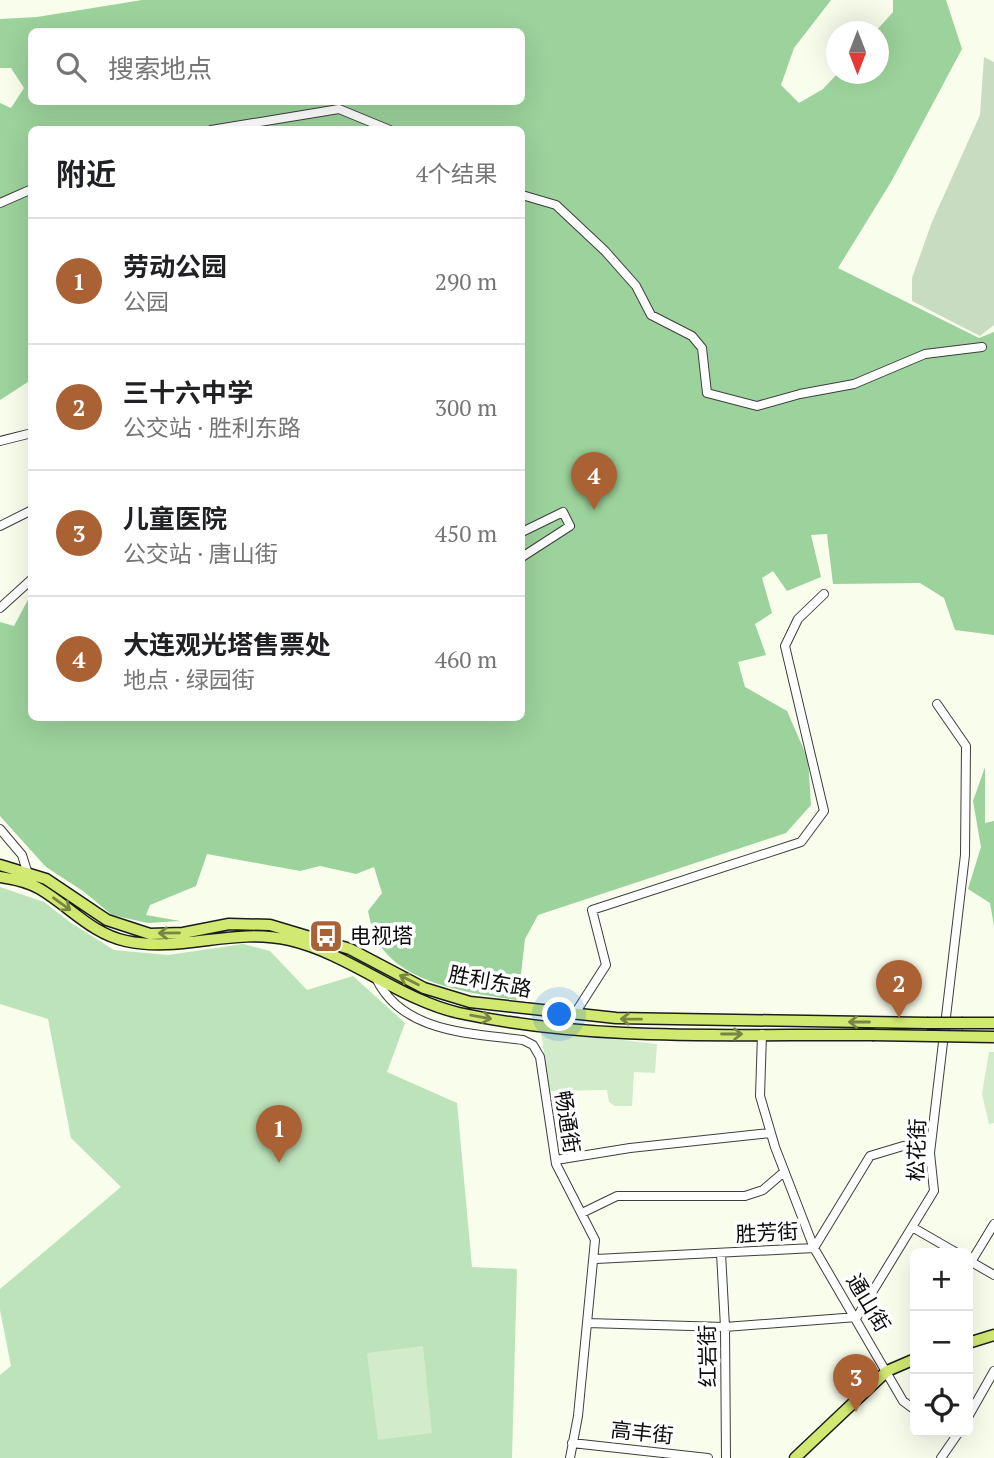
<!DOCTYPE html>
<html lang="zh">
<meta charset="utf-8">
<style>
:root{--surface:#fff;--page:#f2f2f2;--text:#202124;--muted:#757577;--line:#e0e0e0;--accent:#aa6234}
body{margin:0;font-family:"PT Serif","Noto Sans SC",serif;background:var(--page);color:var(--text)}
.controls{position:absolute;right:21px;bottom:21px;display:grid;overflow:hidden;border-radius:10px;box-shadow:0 7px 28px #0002}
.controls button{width:63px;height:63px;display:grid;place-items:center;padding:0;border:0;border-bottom:2px solid var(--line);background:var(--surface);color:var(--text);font:35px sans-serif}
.compass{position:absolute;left:826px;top:21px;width:63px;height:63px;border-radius:50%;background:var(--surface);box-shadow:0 7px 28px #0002;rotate:180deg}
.you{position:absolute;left:560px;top:1015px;width:24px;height:24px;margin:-18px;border:5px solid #fff;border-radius:50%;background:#1a73e8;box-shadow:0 0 0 10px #1a73e833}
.badge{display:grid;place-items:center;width:46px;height:46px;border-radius:50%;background:var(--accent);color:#fff;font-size:23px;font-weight:700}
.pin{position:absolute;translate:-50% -58px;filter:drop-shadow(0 2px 4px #0008)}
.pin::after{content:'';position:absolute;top:37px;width:24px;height:21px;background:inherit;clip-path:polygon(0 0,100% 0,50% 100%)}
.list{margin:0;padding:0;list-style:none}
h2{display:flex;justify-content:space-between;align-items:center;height:91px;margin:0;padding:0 28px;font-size:30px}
h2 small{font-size:23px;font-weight:400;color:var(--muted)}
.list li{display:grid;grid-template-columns:46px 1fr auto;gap:21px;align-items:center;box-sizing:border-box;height:126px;padding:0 28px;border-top:2px solid var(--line)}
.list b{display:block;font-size:26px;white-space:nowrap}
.list p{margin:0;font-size:23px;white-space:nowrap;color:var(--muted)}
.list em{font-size:23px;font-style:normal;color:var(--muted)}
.icon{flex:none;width:38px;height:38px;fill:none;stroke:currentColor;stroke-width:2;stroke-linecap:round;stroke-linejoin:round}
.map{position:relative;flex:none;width:994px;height:1458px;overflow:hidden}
.search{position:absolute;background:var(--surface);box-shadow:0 7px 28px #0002;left:28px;top:28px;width:497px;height:77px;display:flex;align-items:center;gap:18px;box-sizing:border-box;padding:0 24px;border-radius:10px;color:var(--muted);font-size:26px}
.panel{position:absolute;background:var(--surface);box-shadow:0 7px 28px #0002;left:28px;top:126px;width:497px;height:595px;border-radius:10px}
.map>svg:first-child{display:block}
</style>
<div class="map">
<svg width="994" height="1458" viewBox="0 0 994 1458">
<rect width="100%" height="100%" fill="#f9fdec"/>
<path fill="#bde3ba" d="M0 887 44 902 71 923 114 950 168 955 243 944 270 951 307 990 353 976 405 1023 387 1072 457 1103 472 1267 517 1269 512 1458H0V1375L11 1366 0 1310V1289L121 1187 71 1138 48 1019 0 1004Z"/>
<path fill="#9cd29b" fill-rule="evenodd" d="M142 0H831L794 48 781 85 799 103 823 89 837 74H878V32L876 31 893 12V0H946L962 49 891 182 838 268 979 338 994 332V635L955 630 944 598 920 583 833 584 827 534 811 535 821 577 787 591 773 571 762 578 772 613 755 624 766 655 738 662 745 687 787 711 808 759 811 805 786 833 538 915 525 939 518 1000C473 994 398 984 376 938 372 930 370 920 368 911L382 893 374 867 356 874 320 866 300 871 207 854 196 886 150 905 146 915 180 921 148 923 112 915 83 891 46 867 0 816V622L14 626 31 594 32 718H522V130H32L31 380 0 400V103L11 108 24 88 11 68H0V19L37 17ZM32 32H522V102H32Z
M985 767V823L994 821V926L990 903 968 889 981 847 973 801Z"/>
<path fill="#c7dcc0" d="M984 57 994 62V325L980 336 912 301V278L932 222 980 115Z"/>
<path fill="#d2ebcb" d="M541 1031 657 1044 655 1073 634 1072 632 1106H615L609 1102 607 1090 549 1091Z
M989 1052H994V1123L989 1124 982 1094Z
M423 1346 432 1433 378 1440 367 1353Z"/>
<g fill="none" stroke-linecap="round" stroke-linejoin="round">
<g stroke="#3e3e3e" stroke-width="10">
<path id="minor" d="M211 130 339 109 390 130
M522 195 556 205 605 251 636 286 651 315 692 336 702 348 707 393 757 406 800 394 854 384 925 354 982 347
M0 203 32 189
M0 441 32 433
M0 526 32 510
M522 532 563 512 570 526 522 557
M0 608 32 579
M0 829 22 855 27 871
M376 978C402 1033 470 1033 523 1040L533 1045 540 1057 556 1164 595 1240 578 1416 570 1458
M574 1015 606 965 592 910 801 842 824 811 785 646 798 619 824 594
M762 1034 760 1096 775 1147 814 1248 903 1401 915 1410
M556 1160 630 1148 770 1133
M582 1213 617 1196H745L763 1190 784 1172
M912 1227 957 1253
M721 1253 725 1327 726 1458
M596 1259 814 1248 870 1156 903 1146 930 1153
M968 1260 994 1275
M971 1262 994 1224
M587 1323 725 1327 857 1317 934 1191 930 1153 965 855 966 746 937 704
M968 1417 994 1371
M572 1443 708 1458
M941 1458 959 1432"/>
</g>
<g stroke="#1c1c1c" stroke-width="13">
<path id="major" d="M0 865 46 879 107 920 150 934 183 933 229 924 270 925 350 949 424 988 470 1002 616 1018 927 1023
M0 877C14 879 28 882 40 889 69 906 92 934 126 941 181 953 233 927 289 940 350 954 398 999 459 1013 594 1042 735 1034 872 1035
M963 1023H994
M968 1343 994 1335
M795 1458 887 1371 915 1359"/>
</g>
<use href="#minor" stroke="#fff" stroke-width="8"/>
<use href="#major" stroke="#d1e871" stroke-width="10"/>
<g stroke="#1c1c1c" stroke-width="13" stroke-linecap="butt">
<path id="major-bridge" d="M927 1023H963
M872 1035 994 1037"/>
</g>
<use href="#major-bridge" stroke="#d1e871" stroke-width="10"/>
</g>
<defs><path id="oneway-shaft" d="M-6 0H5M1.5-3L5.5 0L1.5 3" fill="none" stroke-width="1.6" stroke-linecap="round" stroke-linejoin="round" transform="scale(1.75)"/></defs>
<g stroke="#788543">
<use href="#oneway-shaft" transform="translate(62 904) rotate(36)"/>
<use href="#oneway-shaft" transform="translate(169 933) rotate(179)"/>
<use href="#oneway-shaft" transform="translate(409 980) rotate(-153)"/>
<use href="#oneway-shaft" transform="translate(481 1017) rotate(10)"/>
<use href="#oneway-shaft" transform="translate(631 1019) rotate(-179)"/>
<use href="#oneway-shaft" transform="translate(859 1022) rotate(-180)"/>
<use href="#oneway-shaft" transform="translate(732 1034)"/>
</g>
<defs>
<g id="bus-square" transform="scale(1.75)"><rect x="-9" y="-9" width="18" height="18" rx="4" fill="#aa6234" stroke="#fff"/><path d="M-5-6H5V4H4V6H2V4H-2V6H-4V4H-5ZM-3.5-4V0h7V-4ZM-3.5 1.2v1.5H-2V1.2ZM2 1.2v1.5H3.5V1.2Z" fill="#fff"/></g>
</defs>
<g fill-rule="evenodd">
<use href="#bus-square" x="326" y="936"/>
</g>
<g text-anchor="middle" stroke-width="7" stroke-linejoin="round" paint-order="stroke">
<g font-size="21" fill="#0b0b0b" stroke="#fff" text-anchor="start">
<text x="350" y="943">电视塔</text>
</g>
<g font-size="21" fill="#0b0b0b" stroke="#fff">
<text transform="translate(490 982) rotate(11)" y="7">胜利东路</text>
<text transform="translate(567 1122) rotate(81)" y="7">畅通街</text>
<text transform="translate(917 1150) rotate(-88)" y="7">松花街</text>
<text transform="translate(767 1233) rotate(-3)" y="7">胜芳街</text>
<text transform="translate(868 1303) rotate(59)" y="7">通山街</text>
<text transform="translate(708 1356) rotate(-91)" y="7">红岩街</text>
<text transform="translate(642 1433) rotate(6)" y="7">高丰街</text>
</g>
</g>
</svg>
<div class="controls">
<button>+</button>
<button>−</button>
<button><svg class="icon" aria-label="locate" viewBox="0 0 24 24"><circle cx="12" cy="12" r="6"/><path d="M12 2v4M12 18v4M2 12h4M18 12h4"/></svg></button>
</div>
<svg class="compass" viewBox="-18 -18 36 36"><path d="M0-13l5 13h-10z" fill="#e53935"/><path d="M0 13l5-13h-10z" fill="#757577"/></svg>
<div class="you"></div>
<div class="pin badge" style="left:279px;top:1163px">1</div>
<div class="pin badge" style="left:899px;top:1018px">2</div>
<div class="pin badge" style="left:856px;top:1412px">3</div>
<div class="pin badge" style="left:594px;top:510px">4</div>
<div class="search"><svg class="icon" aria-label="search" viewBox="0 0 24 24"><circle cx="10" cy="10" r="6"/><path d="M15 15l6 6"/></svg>搜索地点</div>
<section class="panel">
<h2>附近<small>4个结果</small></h2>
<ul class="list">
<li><span class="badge">1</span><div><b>劳动公园</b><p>公园</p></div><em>290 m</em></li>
<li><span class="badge">2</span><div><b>三十六中学</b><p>公交站 · 胜利东路</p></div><em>300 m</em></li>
<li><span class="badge">3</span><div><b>儿童医院</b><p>公交站 · 唐山街</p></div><em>450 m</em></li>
<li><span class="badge">4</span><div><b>大连观光塔售票处</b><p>地点 · 绿园街</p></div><em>460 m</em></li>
</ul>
</section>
</div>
